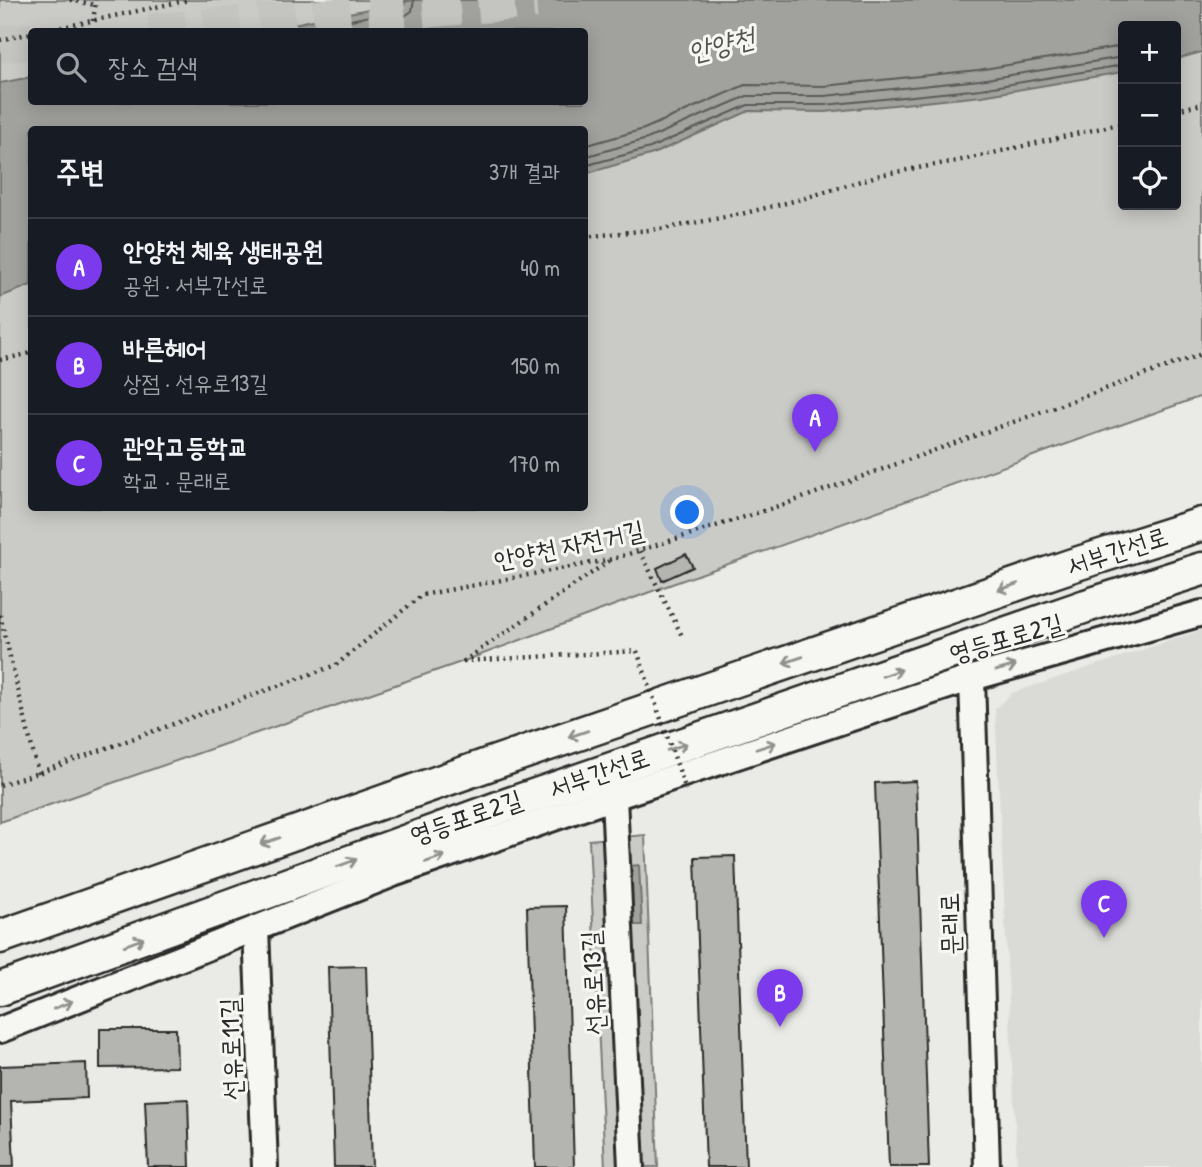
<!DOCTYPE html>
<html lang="ko">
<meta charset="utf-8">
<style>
:root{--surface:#171b24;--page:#20242c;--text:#f1f3f6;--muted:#9ea1a6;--line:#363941;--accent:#7c3aed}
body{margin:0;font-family:"Patrick Hand","Poor Story",sans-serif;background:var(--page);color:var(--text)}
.controls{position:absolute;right:21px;top:21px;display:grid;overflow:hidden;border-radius:7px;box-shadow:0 4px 18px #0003}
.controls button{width:63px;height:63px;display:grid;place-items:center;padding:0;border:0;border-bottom:2px solid var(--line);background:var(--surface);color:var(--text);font:35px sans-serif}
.you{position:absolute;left:688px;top:513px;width:24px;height:24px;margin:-18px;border:5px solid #fff;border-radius:50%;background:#1a73e8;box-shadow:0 0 0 10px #1a73e833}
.badge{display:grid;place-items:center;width:46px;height:46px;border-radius:50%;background:var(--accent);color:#fff;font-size:23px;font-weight:700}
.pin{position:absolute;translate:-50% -58px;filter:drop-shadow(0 2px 4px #0008)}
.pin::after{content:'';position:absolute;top:37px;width:24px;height:21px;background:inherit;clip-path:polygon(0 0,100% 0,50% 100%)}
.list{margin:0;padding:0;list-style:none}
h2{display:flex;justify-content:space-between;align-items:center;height:91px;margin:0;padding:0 28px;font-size:30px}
h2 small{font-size:23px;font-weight:400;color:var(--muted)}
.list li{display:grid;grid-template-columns:46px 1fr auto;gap:21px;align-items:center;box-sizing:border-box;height:98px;padding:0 28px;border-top:2px solid var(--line)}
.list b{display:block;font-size:26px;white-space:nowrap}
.list p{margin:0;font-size:23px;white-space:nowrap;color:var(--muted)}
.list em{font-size:23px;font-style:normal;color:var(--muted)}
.icon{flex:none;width:38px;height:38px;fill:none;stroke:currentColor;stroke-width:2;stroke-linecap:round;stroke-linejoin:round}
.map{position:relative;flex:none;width:1202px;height:1167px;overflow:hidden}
.search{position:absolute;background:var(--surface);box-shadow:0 4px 18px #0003;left:28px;top:28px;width:560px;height:77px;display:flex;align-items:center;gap:18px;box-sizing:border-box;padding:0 24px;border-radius:7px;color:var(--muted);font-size:26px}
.panel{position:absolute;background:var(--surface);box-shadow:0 4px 18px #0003;left:28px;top:126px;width:560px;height:385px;border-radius:7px}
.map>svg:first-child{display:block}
</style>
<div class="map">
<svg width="1202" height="1167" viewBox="0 0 1202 1167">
<rect width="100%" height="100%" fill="#eaeae6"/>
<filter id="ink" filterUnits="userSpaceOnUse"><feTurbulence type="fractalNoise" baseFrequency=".0143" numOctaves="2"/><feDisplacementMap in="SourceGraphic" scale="14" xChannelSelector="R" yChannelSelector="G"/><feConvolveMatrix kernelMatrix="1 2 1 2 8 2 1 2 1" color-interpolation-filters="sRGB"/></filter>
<g filter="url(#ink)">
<path fill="#dadad6" d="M1202 630V1167H1017L995 709 1012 693Z"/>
<path fill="#cacac7" stroke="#7a7a79" stroke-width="2" fill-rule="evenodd" d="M0 0H1202V396L658 589 464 661 0 822ZM1123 26H1176V205H1123ZM32 32H584V102H32ZM32 130H584V508H32Z
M645 835 658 1167H605L589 840Z"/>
<path fill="#a1a19e" stroke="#727270" stroke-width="2" d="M414 0H1202V52L1176 59V26H1123V72L982 96 825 112 749 111 653 154 585 174 584 130H32L31 285 0 297V83L31 77 32 102H584V32L258 31Z
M639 865 642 925H633L630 866Z"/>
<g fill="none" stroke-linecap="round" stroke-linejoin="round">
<path stroke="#5a5a59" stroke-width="2" d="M293 32 399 10 404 6 405 0
M337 32 402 18 412 11 414 0
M584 146 644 129 745 85 824 86 978 70 1123 46
M584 157 647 139 747 96H824L980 80 1123 57
M584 166 650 148 748 105H825L981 89 1123 65"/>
</g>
<path fill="#b4b4b1" stroke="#2b2b2b" stroke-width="2" d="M686 554 693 567 662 581 657 568Z
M916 781 929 1167H889L875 783Z
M735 856 746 1167H706L695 857Z
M566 906 574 1167H535L527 907Z
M366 966 372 1167H334L328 967Z
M100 1029H176L177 1067 100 1068Z
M86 1063 87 1098 11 1101 14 1167H0V1066Z
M188 1099 190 1167H148L145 1101Z"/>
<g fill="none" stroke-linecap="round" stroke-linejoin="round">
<path stroke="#c4c4c1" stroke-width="37" stroke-dasharray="37 18" stroke-linecap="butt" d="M149 32 536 0
M0 44 32 41"/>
<g stroke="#2b2b2b" stroke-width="30">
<path id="minor" d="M972 678 987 1167
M614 797 631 1167
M256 928 265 1167
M0 1030 393 874 614 797 972 678 1202 613"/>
</g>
<g stroke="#2b2b2b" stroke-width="37">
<path id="major" d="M0 937 490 764 1073 565 1202 524
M0 989 501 807 1086 606 1202 569"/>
</g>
<path stroke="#2b2b2b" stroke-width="4.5" stroke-dasharray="2 5" stroke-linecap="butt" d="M70 0 95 5
M93 21 96 0
M40 32 188 0
M0 40 32 33
M1176 110 1202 104
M584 237 668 228 741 214 802 199 880 175 967 159 1123 123
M0 360 32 353
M640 551 683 638
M609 561 464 661 637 651
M0 615 38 773
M0 785 38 773 336 665 422 595 613 559 791 502 1202 354"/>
<use href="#minor" stroke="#f6f6f2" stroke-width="24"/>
<use href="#major" stroke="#f6f6f2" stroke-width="32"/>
<path stroke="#2b2b2b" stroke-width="4.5" stroke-dasharray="2 5" stroke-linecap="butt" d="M637 651 686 790"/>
</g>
<defs><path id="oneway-shaft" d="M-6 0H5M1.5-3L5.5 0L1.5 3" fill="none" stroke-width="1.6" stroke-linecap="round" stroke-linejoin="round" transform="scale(1.75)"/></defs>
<g stroke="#90908e">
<use href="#oneway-shaft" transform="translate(1008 587) rotate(161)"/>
<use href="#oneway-shaft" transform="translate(793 660) rotate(161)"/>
<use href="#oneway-shaft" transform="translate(1006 668) rotate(-16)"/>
<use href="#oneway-shaft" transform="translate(892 673) rotate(-19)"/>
<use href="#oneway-shaft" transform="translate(578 734) rotate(161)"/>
<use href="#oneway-shaft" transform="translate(766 746) rotate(-18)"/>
<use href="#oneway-shaft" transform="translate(677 747) rotate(-19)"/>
<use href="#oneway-shaft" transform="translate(270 841) rotate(161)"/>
<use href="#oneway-shaft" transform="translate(435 859) rotate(-19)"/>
<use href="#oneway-shaft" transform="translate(347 863) rotate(-20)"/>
<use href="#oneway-shaft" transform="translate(134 942) rotate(-20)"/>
<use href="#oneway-shaft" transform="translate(63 1005) rotate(-22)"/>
</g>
</g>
<g text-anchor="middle" stroke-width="6" stroke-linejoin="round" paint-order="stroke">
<g font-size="26" fill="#2b2b2b" stroke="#f6f6f2">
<text transform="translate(569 545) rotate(-12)" y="9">안양천 자전거길</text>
<text transform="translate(1117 551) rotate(-18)" y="9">서부간선로</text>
<text transform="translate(1006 638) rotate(-16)" y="9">영등포로2길</text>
<text transform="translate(599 773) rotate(-19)" y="9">서부간선로</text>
<text transform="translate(466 817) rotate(-19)" y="9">영등포로2길</text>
<text transform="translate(950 924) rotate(-92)" y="9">문래로</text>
<text transform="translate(593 983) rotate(-93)" y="9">선유로13길</text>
<text transform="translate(231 1049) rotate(-92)" y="9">선유로11길</text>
</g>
<g font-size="28" font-style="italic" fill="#545453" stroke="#f6f6f2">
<text transform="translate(721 44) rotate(-14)" y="10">안양천</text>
</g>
</g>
</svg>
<div class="controls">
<button>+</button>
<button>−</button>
<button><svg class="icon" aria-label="locate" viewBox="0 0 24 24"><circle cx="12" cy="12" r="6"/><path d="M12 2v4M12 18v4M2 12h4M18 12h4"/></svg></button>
</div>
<div class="you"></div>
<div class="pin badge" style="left:815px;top:452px">A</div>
<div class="pin badge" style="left:780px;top:1027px">B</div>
<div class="pin badge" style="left:1104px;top:938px">C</div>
<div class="search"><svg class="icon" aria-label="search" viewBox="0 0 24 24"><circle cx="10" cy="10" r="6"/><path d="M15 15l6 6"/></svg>장소 검색</div>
<section class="panel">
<h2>주변<small>3개 결과</small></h2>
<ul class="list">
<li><span class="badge">A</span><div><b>안양천 체육 생태공원</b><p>공원 · 서부간선로</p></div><em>40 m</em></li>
<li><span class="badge">B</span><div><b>바른헤어</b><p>상점 · 선유로13길</p></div><em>150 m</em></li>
<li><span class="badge">C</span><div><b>관악고등학교</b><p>학교 · 문래로</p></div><em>170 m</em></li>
</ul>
</section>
</div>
